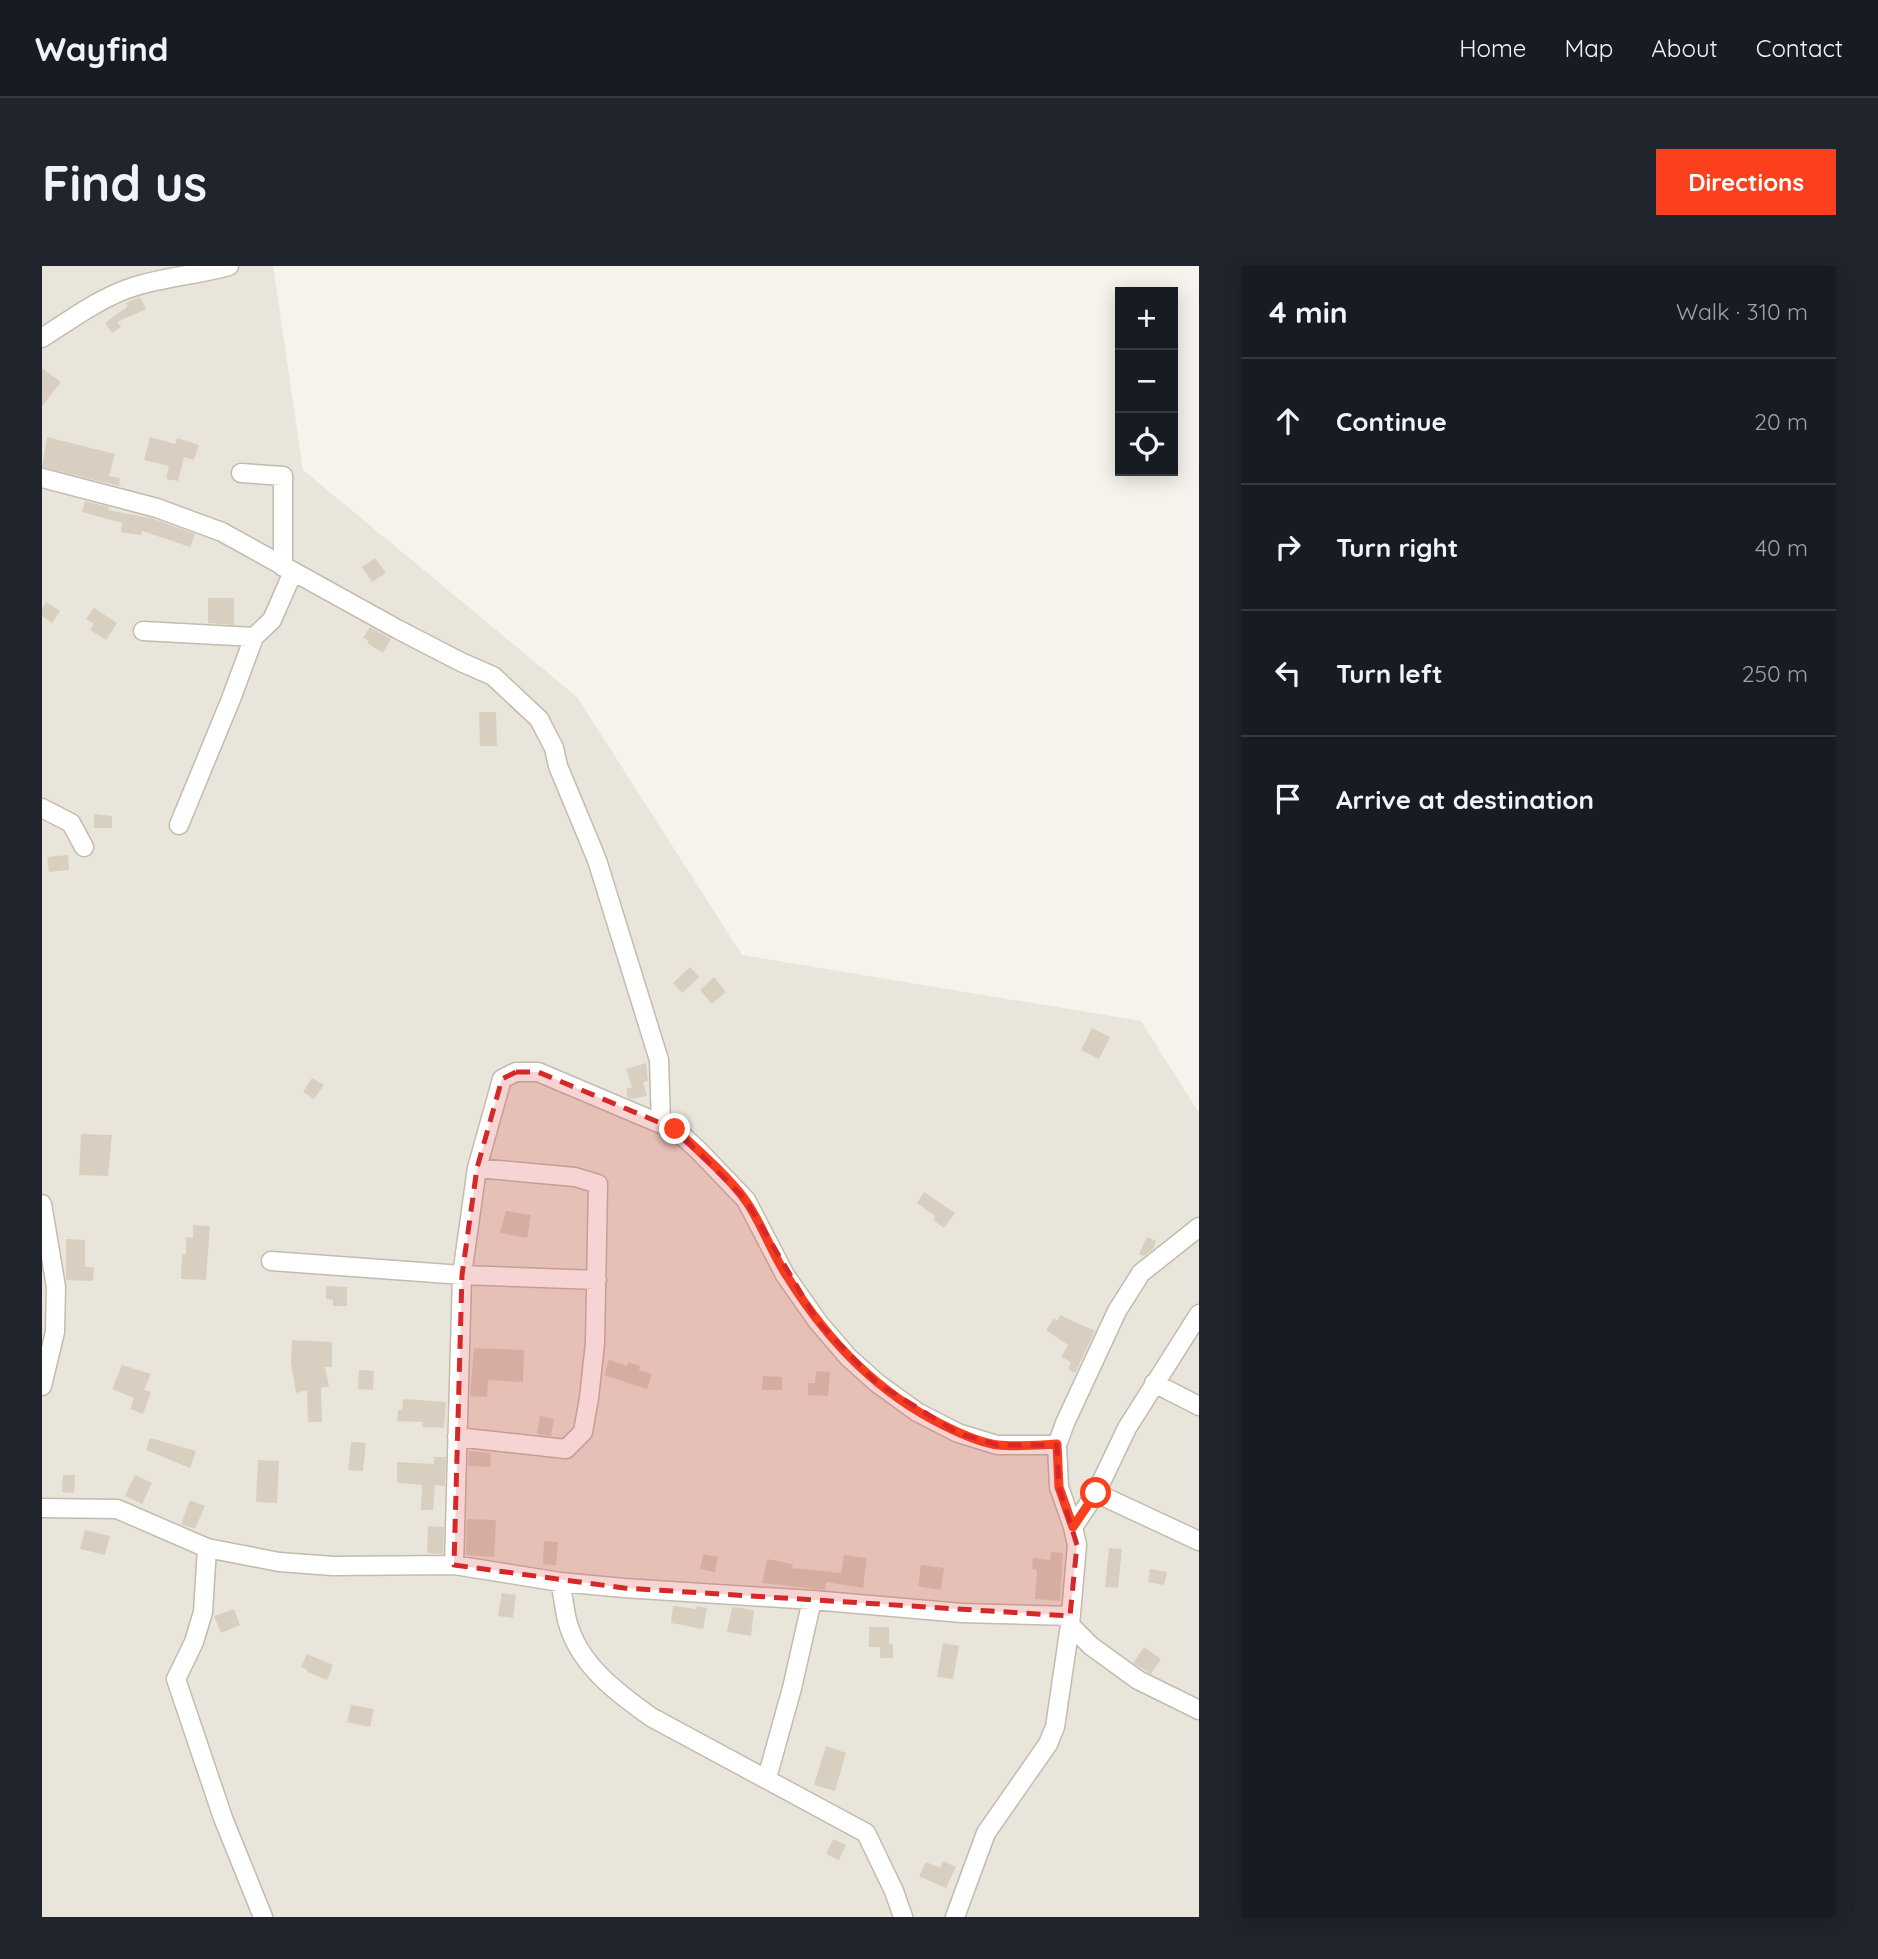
<!DOCTYPE html>
<meta charset="utf-8">
<style>
:root{--surface:#171b24;--page:#20242c;--text:#f1f3f6;--muted:#9ea1a6;--line:#363941;--accent:#fc3f1d}
body{margin:0;font-family:Quicksand,sans-serif;background:var(--page);color:var(--text)}
.controls{position:absolute;right:21px;top:21px;display:grid;overflow:hidden;border-radius:0px;box-shadow:0 4px 18px #0003}
.controls button{width:63px;height:63px;display:grid;place-items:center;padding:0;border:0;border-bottom:2px solid var(--line);background:var(--surface);color:var(--text);font:35px sans-serif}
.stop{position:absolute;width:21px;height:21px;margin:-16px;border:5px solid #fc3f1d;border-radius:50%;background:#fff}
.stop.end{background:#fc3f1d;border-color:#fff;box-shadow:0 2px 7px #0008}
.list{margin:0;padding:0;list-style:none}
h2{display:flex;justify-content:space-between;align-items:center;height:91px;margin:0;padding:0 28px;font-size:30px}
h2 small{font-size:23px;font-weight:400;color:var(--muted)}
.list li{display:grid;grid-template-columns:46px 1fr auto;gap:21px;align-items:center;box-sizing:border-box;height:126px;padding:0 28px;border-top:2px solid var(--line)}
.list b{display:block;font-size:26px;white-space:nowrap}
.list em{font-size:23px;font-style:normal;color:var(--muted)}
.icon{flex:none;width:38px;height:38px;fill:none;stroke:currentColor;stroke-width:2;stroke-linecap:round;stroke-linejoin:round}
.map{position:relative;flex:none;width:1157px;height:1651px;overflow:hidden;border-radius:0px}
header{display:flex;align-items:center;gap:42px;box-sizing:border-box;height:98px;padding:0 35px;background:var(--surface);border-bottom:2px solid var(--line)}
header strong{font-size:33px}
nav{display:flex;gap:38px;margin-inline-start:auto;font-size:24px}
.intro{display:flex;align-items:center;justify-content:space-between;box-sizing:border-box;height:168px;padding:0 42px}
h1{margin:0;font-size:49px}
.button{padding:18px 32px;border-radius:0px;background:var(--accent);color:#fff;font-size:24px;font-weight:700}
main{display:flex;gap:42px;padding:0 42px}
aside{flex:1;background:var(--surface);border-radius:0px;box-shadow:0 4px 18px #0003}
.map>svg:first-child{display:block}
</style>
<header>
<strong>Wayfind</strong>
<nav><a>Home</a><a>Map</a><a>About</a><a>Contact</a></nav>
</header>
<div class="intro"><h1>Find us</h1><a class="button">Directions</a></div>
<main>
<div class="map">
<svg width="1157" height="1651" viewBox="0 0 1157 1651">
<rect width="100%" height="100%" fill="#f6f3ec"/>
<path fill="#eae5da" d="M0 0H231L261 204 535 431 700 689 1099 755 1157 847V1651H0Z"/>
<path fill="#d8cfc1" d="M98 31 104 43 75 56 79 61 70 67 63 57 86 40 84 37Z
M0 102 19 116 0 140Z
M5 171 73 188 67 210 78 212 77 220 0 201Z
M108 171 133 178 135 172 157 179 152 194 142 191 136 215 124 213 127 200 102 194Z
M43 235 67 241 66 244 112 253 153 268 148 281 100 265 99 269 79 266 80 257 40 246Z
M333 292 344 307 330 316 320 301Z
M166 332H192V359L166 357Z
M4 336 18 345 10 357 0 350V343Z
M52 342 75 357 64 374 48 364 52 358 44 353Z
M328 361 349 373 341 387 325 377 327 375 321 372Z
M437 446H454L455 480H438Z
M52 548 70 550V562H52Z
M26 589 27 604 7 606 5 591Z
M648 701 657 711 640 727 631 717Z
M672 711 684 726 670 738 658 724Z
M1050 762 1068 771 1057 793 1039 784Z
M604 797 606 815 601 816 605 830 590 833 586 832 584 823 590 821 584 803Z
M270 812 282 819 272 833 261 826Z
M39 868 70 869 66 910 37 909Z
M882 926 913 947 902 962 891 954 893 950 875 937Z
M464 945 489 949 485 972 458 967Z
M151 959 168 960 164 1014 139 1013 140 988H144V971L151 972Z
M1105 971 1114 975 1111 983 1102 990 1097 988Z
M24 973 43 974V1001H52L51 1015 24 1014Z
M284 1020 305 1021V1040H291V1034L284 1033Z
M1018 1049 1053 1065 1033 1107 1026 1103 1029 1096 1019 1091 1026 1079 1004 1064 1012 1052 1015 1055Z
M250 1074 290 1076V1101H283L287 1120 279 1122 280 1156H266L265 1124 254 1127 249 1097Z
M432 1082 482 1084 481 1116 446 1114 445 1131 428 1130Z
M567 1094 585 1100 586 1096 598 1100 597 1104 610 1108 605 1123 562 1109Z
M80 1099 109 1108 102 1124 109 1126 101 1148 88 1143 92 1132 70 1123Z
M317 1104 332 1105 331 1124 316 1123Z
M774 1105 788 1106 786 1130 766 1129V1117H773Z
M721 1110 740 1111V1124H720Z
M361 1133 404 1136 402 1162 380 1161 381 1156 355 1155 356 1144H360Z
M498 1150 512 1153 509 1170 495 1168Z
M108 1172 154 1185 148 1202 104 1184Z
M309 1176 324 1177 321 1205 306 1204Z
M427 1185 449 1187 448 1201 426 1200Z
M392 1191H404L403 1220 393 1219 391 1244H379L380 1219 355 1217V1196L392 1198Z
M216 1194 237 1195 235 1237 214 1236Z
M21 1209H33L32 1227 20 1226Z
M93 1209 110 1217 100 1238 83 1230Z
M148 1234 163 1240 153 1263 139 1258Z
M425 1253 454 1254 452 1291 424 1289Z
M386 1260 402 1261 401 1288 385 1287Z
M43 1264 68 1270 63 1289 38 1283Z
M502 1275 516 1276 514 1299 501 1298Z
M1067 1282 1080 1283 1076 1322 1063 1321Z
M1009 1286 1021 1287 1018 1335 993 1333 995 1304 990 1303 991 1292 1008 1294Z
M661 1288 676 1291 673 1306 658 1303Z
M802 1289 825 1292 821 1322 784 1316 783 1324 720 1317 725 1293 751 1298 750 1302 799 1307Z
M879 1299 902 1302 899 1324 876 1320Z
M1108 1303 1125 1306 1122 1319 1106 1316Z
M460 1327 474 1329 471 1352 456 1350Z
M631 1340 654 1343 655 1340 665 1342 661 1363 629 1357Z
M690 1341 712 1344 709 1370 685 1366Z
M192 1343 198 1359 179 1367 172 1350Z
M827 1361H847V1378H851V1392H838V1381H827Z
M901 1377 917 1380 911 1413 895 1411Z
M1102 1381 1119 1393 1109 1408 1091 1397Z
M265 1388 291 1399 285 1414 265 1406 266 1404 259 1401Z
M309 1439 332 1443 328 1461 305 1456Z
M784 1480 804 1487 793 1525 772 1519Z
M791 1573 804 1579 797 1594 784 1588Z
M901 1595 914 1601 904 1622 877 1610 884 1596 898 1602Z"/>
<g fill="none" stroke-linecap="round" stroke-linejoin="round">
<g stroke="#c2bbae" stroke-width="21">
<path id="minor" d="M0 72C28 54 59 31 91 21 122 11 155 9 187 0
M199 207 241 210V301
M0 212 115 242 180 266 357 364 419 396 451 410 497 453 512 482 516 500 555 594 617 794 619 858 633 863 656 884 704 934 743 1009 776 1056 806 1091 835 1117 875 1146 916 1167 955 1179H1015
M101 365 212 371 230 354 251 306
M0 542 29 557 42 581
M137 559 189 433 212 371
M0 938 14 1021 13 1066 0 1120
M229 995 420 1009 555 1014
M1112 1117 1157 1140
M415 1171 524 1183 541 1166 547 1132 553 1077 556 918 533 911 435 902
M1054 1227 1157 1275
M0 1242 75 1243 165 1282 237 1296 291 1300 412 1299 518 1316 582 1322 770 1334 920 1347 1028 1350
M1031 1261 1054 1227 1085 1162 1157 1048
M165 1282 161 1346 152 1376 134 1413 181 1552 221 1651
M412 1299 420 1009 435 902 460 813 474 806H496L619 858
M518 1316C521 1328 522 1341 525 1354 536 1398 574 1426 609 1451L824 1567 852 1625 861 1651
M1028 1359 1049 1380 1096 1414 1157 1444
M725 1512 750 1422 770 1334
M913 1651 944 1567 1006 1478 1013 1461 1028 1359 1035 1279 1031 1261 1017 1221 1015 1179 1023 1157 1075 1045 1099 1007 1157 961"/>
</g>
<use href="#minor" stroke="#fff" stroke-width="18"/>
</g>
<g fill="none" stroke-linecap="round" stroke-linejoin="round">
<path stroke="#fc3f1d" stroke-width="9" d="M633 863C654 882 688 912 704 935 720 958 729 986 745 1010 784 1073 834 1126 901 1159 917 1167 938 1177 956 1179 975 1181 996 1179 1015 1178L1017 1221 1031 1261 1054 1227"/>
</g>
<path fill="#d62828" fill-opacity="0.2" stroke="#d62828" stroke-width="5" stroke-dasharray="14 9" stroke-linejoin="round" d="M474 806H496L633 863 704 934 776 1056 835 1117 916 1167 955 1179H1015L1017 1221 1035 1279 1028 1350 582 1322 412 1299 420 1009 435 902 460 813Z"/>
</svg>
<div class="controls">
<button>+</button>
<button>−</button>
<button><svg class="icon" aria-label="locate" viewBox="0 0 24 24"><circle cx="12" cy="12" r="6"/><path d="M12 2v4M12 18v4M2 12h4M18 12h4"/></svg></button>
</div>
<div class="stop" style="left:1054px;top:1227px"></div>
<div class="stop end" style="left:633px;top:863px"></div>
</div>
<aside>
<h2>4 min<small>Walk · 310 m</small></h2>
<ul class="list">
<li><svg class="icon" aria-label="ahead" viewBox="0 0 24 24"><path d="M12 20V5M6 11l6-6 6 6"/></svg><div><b>Continue</b></div><em>20 m</em></li>
<li><svg class="icon" aria-label="right" viewBox="0 0 24 24"><path d="M7 20v-9h11M14 6l5 5-5 5"/></svg><div><b>Turn right</b></div><em>40 m</em></li>
<li><svg class="icon" aria-label="left" viewBox="0 0 24 24"><path d="M17 20v-9H6M10 6l-5 5 5 5"/></svg><div><b>Turn left</b></div><em>250 m</em></li>
<li><svg class="icon" aria-label="arrive" viewBox="0 0 24 24"><path d="M6 21V4h12l-3 4 3 4H6"/></svg><div><b>Arrive at destination</b></div></li>
</ul>
</aside>
</main>
